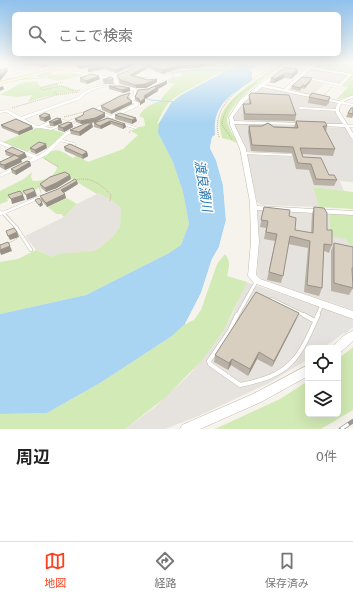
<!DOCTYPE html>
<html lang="ja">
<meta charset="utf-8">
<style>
:root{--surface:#fff;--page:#f6f6f6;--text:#222;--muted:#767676;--line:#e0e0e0;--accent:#fc3f1d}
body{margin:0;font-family:"DejaVu Sans","Noto Sans JP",sans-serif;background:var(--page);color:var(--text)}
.controls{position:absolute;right:12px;bottom:12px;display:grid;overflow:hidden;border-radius:6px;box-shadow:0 4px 16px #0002}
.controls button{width:36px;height:36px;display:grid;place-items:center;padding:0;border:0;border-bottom:1px solid var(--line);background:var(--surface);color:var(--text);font:20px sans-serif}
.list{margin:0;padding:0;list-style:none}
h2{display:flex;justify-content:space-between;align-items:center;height:52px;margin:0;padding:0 16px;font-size:17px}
h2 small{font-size:13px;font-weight:400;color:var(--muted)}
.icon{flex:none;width:22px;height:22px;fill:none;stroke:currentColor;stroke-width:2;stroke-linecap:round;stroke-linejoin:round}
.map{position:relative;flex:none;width:353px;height:429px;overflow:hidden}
.search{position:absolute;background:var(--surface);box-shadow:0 4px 16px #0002;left:12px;right:12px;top:12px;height:44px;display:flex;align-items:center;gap:10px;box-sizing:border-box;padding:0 14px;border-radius:6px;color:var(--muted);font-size:15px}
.sheet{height:112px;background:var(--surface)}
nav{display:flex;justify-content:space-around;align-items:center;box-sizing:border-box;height:56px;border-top:1px solid var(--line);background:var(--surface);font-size:11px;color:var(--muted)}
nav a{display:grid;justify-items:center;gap:2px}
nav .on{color:var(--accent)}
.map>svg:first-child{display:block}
</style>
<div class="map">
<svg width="353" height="429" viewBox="0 0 353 429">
<rect width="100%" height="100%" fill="#f6f3ec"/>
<path fill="#eae5da" d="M302 78 325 83 316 92 309 95 288 89Z"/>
<path fill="#e6e2dd" d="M261 87 335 102 336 103 335 112 342 123 341 125 233 120 234 115 242 103Z
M234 124 345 128 353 141V182L340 181 344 191 313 187 319 207 261 205 257 202 244 144Z
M99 193 114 202 121 208 120 227 113 236 101 247 93 251 53 257 36 250 25 236 64 217 77 204Z
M259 210 353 215V310L261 279 257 275 259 245 256 212Z
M246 282 353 318V327L345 334 343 332 323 348H308V359L269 383 201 415 165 429H125L155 407 190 374 224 330 233 313Z"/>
<path fill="#d2eab5" d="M212 63 221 66 226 63H240L225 72 158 133 173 162 183 192 189 224 181 245 169 253 86 295 0 314V262L18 259 36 250 53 257 58 254 93 251 101 247 113 236 120 227 121 208 114 202 99 193 97 194 65 175 40 186 37 189 7 199 8 201 0 204V191L24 179 32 172 31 177 33 181C42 182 56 176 57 167L41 157C58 147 57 149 73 158L82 152 79 157 88 162 123 149 138 135 131 131 139 127 145 126 144 118 139 116C145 106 152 104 162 100L161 99 172 86 176 84 167 82 174 77 183 76 179 72H169L175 68C187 73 200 67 212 63Z
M281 63H286C272 73 227 103 227 121 228 129 235 136 237 143L230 140 222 138C221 132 219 126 220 120 224 97 263 76 281 63Z
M317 63 353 64 350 68 353 69V75L313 67Z
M49 72 54 75C64 73 74 74 84 75L58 81 46 78 10 81 20 78H38L40 77 33 75Z
M350 76H353V95L336 100 348 87 342 86Z
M37 81 40 87 56 83 59 86 62 85 79 91 43 97 28 102 32 95 18 97 0 95 23 82Z
M37 128 54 130 64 133 50 148 40 145 27 152 3 142Z
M313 187 353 192V209L319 207Z
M67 198 77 204 64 217 61 214H56L48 207Z
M330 214 353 215V246L348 243 346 239 330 236Z
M225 254C231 262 229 267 227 276L247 282 224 330 203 359 166 397 125 429H0V414L47 413 100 383 172 336 185 324 194 320 201 310 217 264Z
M353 347V410L321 429H215L280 399 308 381V414H338V359Z"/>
<path fill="#e5e3e0" d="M311 69 346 75H348L340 84 302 77Z
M252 159 270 160 271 164H279L278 161H293L296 169 253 167Z
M340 162 353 163V182L347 181 339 166Z
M292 258 307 261 304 294 288 288Z
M324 311 331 314 332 311 352 318 348 330 323 348H309Z"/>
<path fill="#a9d4f2" d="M240 63H262L250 70 252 72V80C230 96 212 105 215 135L212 137 210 148 216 160 223 185 226 220 219 247 212 259 201 293 185 324 172 336 100 383 47 413 0 414V314L86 295 169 253 181 245 189 224 183 192 173 162 158 133 159 123 171 103 181 95Z"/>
<path fill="#f6f3ec" d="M238 63 239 64 181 95 171 103 159 123 157 124 163 111 169 102 180 94Z
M215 135 216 136 213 138 212 148 218 159 225 184 228 220 221 248 214 260 202 294 188 323 185 324 201 293 212 259 219 247 226 220 223 185 216 160 210 148 212 137Z"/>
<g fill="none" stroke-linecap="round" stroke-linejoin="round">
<path stroke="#a9d4f2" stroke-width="1" d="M167 71 175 73 190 70 230 71
M146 98 150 100 175 102"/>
<g stroke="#c2bbae" stroke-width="2">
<path id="service-far4" d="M53 66 66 63
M97 84 105 81"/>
</g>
<g stroke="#c2bbae" stroke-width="2.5">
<path id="service-far3" d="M300 108 337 110
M96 110 111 117
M67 123 78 118
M123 124 136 128
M346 126H353
M40 127 51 129 59 126
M60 140 74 144 75 148
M244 153 291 155"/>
</g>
<g stroke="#c2bbae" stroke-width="3.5">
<path id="service-far2" d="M3 213 43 196
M3 213 17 228"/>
</g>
<g stroke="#c2bbae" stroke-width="4">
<path id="service-far1" d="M16 227 31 250
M271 299 306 316
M237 316 256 282
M317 316 322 305"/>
</g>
<g stroke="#c2bbae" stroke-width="5">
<path id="service" d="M237 315 229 332 209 361 210 364 240 385C290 375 298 361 318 315
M304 315 315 321"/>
</g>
<g stroke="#c2bbae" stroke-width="0.5">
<path id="minor" d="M43 63H47L73 71 110 77 125 70 145 63H149L114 78H116L119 85 131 87 136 89 138 94 133 101 138 102V106L98 125 85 127 83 126 85 125 96 123 135 104 129 101 134 94V91C119 83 91 85 80 99L24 119 37 126H39L58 118 83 127 81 128 79 127 78 129 67 135 47 155 0 177V174L33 158 0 144V141L37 156 43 153 65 133 77 127 58 120C53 123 46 127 40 128 33 130 13 116 6 112L0 113V111L8 110 21 117 78 97C87 87 103 85 116 85L114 80 73 73Z
M349 74 351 75 341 86 304 78 305 77 340 84Z
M339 101 353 104V106L339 103Z
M107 102 110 103 97 111 94 110Z
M0 211 5 212 6 213 5 214 0 215Z"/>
</g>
<g stroke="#c2bbae" stroke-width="1">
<path id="tertiary" d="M287 63 309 66 313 63H317L313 67 353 74V76L311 69 288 90 339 101 353 95V98C346 100 339 102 339 111L353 133V139L351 138 345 127 318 126 316 125 318 124H343C338 116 332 112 338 103L262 87 244 102 233 117 234 121 304 123 306 124 304 125 234 124 246 149 257 206 353 211V215L257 210 259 242 256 275 260 279 353 311V319L254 283 248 276 251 242 250 202 240 149 230 125 229 117 240 100 258 86 259 84H261ZM289 65 307 68 284 89 265 85Z
M348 63H353V65Z
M353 331V341L342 351 338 353V348H333C336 341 346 333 353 331Z
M308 365V376L261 402 200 429H180L182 425 253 394Z"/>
</g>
<g stroke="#d6c79b" stroke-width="1">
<path id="secondary" d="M78 63H86L0 84V82Z"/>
</g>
<path stroke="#c4b79f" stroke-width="1" stroke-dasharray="1 1" stroke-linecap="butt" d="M164 75 170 73 168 71
M139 77 150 78
M166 81 173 78V73H170
M63 82 40 88 42 90 61 86 74 91
M75 91 81 90
M56 95 79 92
M324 95 332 87
M12 108 56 95 57 94 54 92
M64 117 84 112
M129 133 131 130
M219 137C208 101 254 79 278 63
M232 139 222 125C224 104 240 94 256 83
M45 159 59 167
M75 180C90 176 101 184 111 195L110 201
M41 185 39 186 41 193
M9 243 18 238"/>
<use href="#service-far4" stroke="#fff" stroke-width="1.5"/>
<use href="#service-far3" stroke="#fff" stroke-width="2"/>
<use href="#service-far2" stroke="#fff" stroke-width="2.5"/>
<use href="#service-far1" stroke="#fff" stroke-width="3"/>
<use href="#service" stroke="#fff" stroke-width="4"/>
<use href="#minor" fill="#fff" fill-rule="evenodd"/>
<use href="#tertiary" fill="#fff" fill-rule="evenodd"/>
<use href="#secondary" fill="#fff3cd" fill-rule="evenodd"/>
<g stroke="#9a9a9a" stroke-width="4.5">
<path id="rail" d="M341 429 353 421"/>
</g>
<use href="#rail" stroke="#fff" stroke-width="3" stroke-dasharray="9" stroke-linecap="butt"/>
</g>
<path fill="#bab2a6" d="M23 63H47L48 66 44 67 24 64Z
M79 63H141L116 73 104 69 88 72 100 66V65L80 69 76 67V64Z
M146 63 191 65V64L190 63H222L220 64 215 63 196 68 177 69 162 74 148 68 134 76 157 82 146 88H136L120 84 117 75Z
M298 69V73L291 79 284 78 274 83H270L271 78Z
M80 78 100 79 87 84 80 82Z
M103 80H113L114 84H104Z
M167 81V84L158 89V91L145 99V102L140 105V103L135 100V97L148 89Z
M311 81 304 89 302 88 300 91 291 89 292 86Z
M109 86 130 88V91L123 93 109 89Z
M249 95 296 115 295 121 244 120 243 109V104H249Z
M130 97 129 99 132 101V104L111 114 102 110 101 106Z
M309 97H330L329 103 326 106 308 103Z
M353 108V116L352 118 346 117 348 113Z
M83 115 105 117 96 122 81 124 76 122 75 119Z
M115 115 137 121 132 124 115 119Z
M39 116 51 119 45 122 40 120Z
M108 118 125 124 126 127 123 129 111 124 101 129 94 127V123Z
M61 119 62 123 54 126H50L49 122Z
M296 121 327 126 326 132 335 149 333 156 302 154 303 157 337 180 334 186 314 185 309 170 296 169 292 153 251 151 248 132 249 126 294 127Z
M72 123 73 127 64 132 58 130V126Z
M1 125 33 129 19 135 2 128Z
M93 127 80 136 71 134 70 130Z
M64 147 87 152 88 156 83 159 65 151Z
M30 148H47L36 154 31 152Z
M5 151 27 157 21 160 22 162 5 170 0 167V162L11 157 6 155Z
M30 162 31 166 16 175 12 173 11 169Z
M71 179 57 188 46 192 41 188 40 184Z
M78 184 63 193 66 198 47 207 41 200 40 196Z
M264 207 289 216 295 230 311 233 312 214 314 207 327 230 332 245 329 253 324 251 322 288 319 296 304 292 308 248 288 244 283 276 281 283 267 280 275 241 264 239 266 228 260 227Z
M334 243 353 247V276H352L353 288 349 295 331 291V251Z
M296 320 272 367 257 359 248 376 231 365 228 370 214 362 215 355Z"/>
<path fill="#979187" d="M47 63 48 66 44 67 43 64Z
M93 63H99L100 65 80 69V66Z
M133 63H141L116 73 115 70Z
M205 63H215L196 68V65Z
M148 65V68L130 78V75Z
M104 66V69L88 72V69Z
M177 66V69L162 74V70Z
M7 68 8 71 0 81V77Z
M298 69V73L291 79 292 74Z
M285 73 284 78 274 83 275 79Z
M99 76 100 79 87 84 86 81Z
M312 78 311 81 304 89 305 86Z
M157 79V82L146 88H136L135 85Z
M167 81V84L158 89V91L145 99V102L140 105V102L144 96 155 87Z
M3 86 4 89 0 91V87Z
M130 88V91L123 93 122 90Z
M132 101V104L111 114V111Z
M105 113V117L96 122 81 124 80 121Z
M50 115 51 119 45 122 44 118Z
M136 118 137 121 132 124V120Z
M61 119 62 123 54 126 53 122Z
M110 121 111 124 101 129 100 126Z
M72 123 73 127 64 132 63 128Z
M92 123 93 127 80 136 79 132Z
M125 124 126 127 123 129V125Z
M32 126 33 129 19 135 18 132Z
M46 144 47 148 36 154 35 150Z
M87 152 88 156 83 159 82 155Z
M25 153 27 157 21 160 22 162 5 170 4 165Z
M30 162 31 166 16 175 15 171Z
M70 175 71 179 57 188 46 192 45 188Z
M77 181 78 184 62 194 61 190Z
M35 191 37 196 27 200 26 195Z
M65 194 66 198 47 207 46 203Z
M23 195 25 200 12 204 11 199Z
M42 202 43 205 40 207 39 205Z
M17 232 19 237 10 240 8 236Z
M10 246 12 251 1 255 0 252V250Z
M299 313 296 320 272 367 274 361Z
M259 352 257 359 248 376 250 369Z
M232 359 231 365 228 370 229 363Z"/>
<path fill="#d8cfc1" stroke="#979187" d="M36 63H47L43 64Z
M79 63H93L80 66 76 64Z
M100 63H133L115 70 104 66 88 69 100 66 101 64Z
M146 63H188L191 65 192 63H205L196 65 177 66 162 70 148 65 130 75 148 80 157 79 145 84 135 85 120 80 117 75Z
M285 67 298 69 292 74 285 73 275 79 271 78Z
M7 68 0 77V70Z
M91 74 99 76 86 81 80 78Z
M110 77 113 78V80H103Z
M302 77 312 78 305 86 303 85 300 88 292 86Z
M167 81 155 87H158L144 96 145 98 140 102 139 99 135 97 138 90 148 89Z
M109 86H120L130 88 122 90Z
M130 93 127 98 132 101 111 111 101 106 120 96Z
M251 93 289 95 296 115 245 114 243 104H251L249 95Z
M312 93 330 97 328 101 309 97Z
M93 108 105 113 95 118 80 121 75 119 83 115 84 112Z
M351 108H353V114L348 113Z
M45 113 50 115 44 118 39 116Z
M120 113 136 118 132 120 115 115Z
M57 118 61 119 53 122H49Z
M108 118 125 124 123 125 110 121 100 126 94 123Z
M16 119 32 126 18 132 1 125Z
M296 121 325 122 327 126H323L335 149 300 148 303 157 321 158 329 175H334L337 180 316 179 311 164 298 163 293 147 252 145 249 126H262L268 123 274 127 298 128Z
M68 122 72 123 63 128 58 126Z
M87 123H92L79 132 70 130Z
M39 142 46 144 35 150 30 148Z
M70 144 87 152 82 155 64 147Z
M12 147 25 153 18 156 5 151Z
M15 155 20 158 4 165 0 164V162Z
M27 161 30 162 15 171 11 169Z
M65 172 70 175 56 183 45 188 40 184 50 177Z
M75 179 77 181 61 190 65 194 46 203 40 196 58 189Z
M33 188 35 191 26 195 23 191Z
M20 191 23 195 11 199 8 195Z
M39 198 42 202 39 205 35 200Z
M264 207 290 210 289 216 296 218 295 230 313 233 314 207 324 208 327 213V230H332V245L324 244 322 288 307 285 310 241 290 236 283 276 269 272 277 234 266 232 268 221 261 220Z
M14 228 17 232 8 236 6 231Z
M8 242 10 246 0 250V245Z
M334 243 353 247V268H352L353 288 334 283Z
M256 292 299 313 274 361 259 352 250 369 232 359 229 363 215 355Z"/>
<linearGradient id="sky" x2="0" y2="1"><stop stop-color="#8fc1ec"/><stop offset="0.51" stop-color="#fbfaf6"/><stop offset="1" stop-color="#fbfaf6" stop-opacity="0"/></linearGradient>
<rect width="353" height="123" fill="url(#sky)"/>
<g text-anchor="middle" stroke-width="3" stroke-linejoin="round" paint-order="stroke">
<g font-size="13" font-style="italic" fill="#2e7ab2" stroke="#fff">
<text transform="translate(204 186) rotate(81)" y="5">渡良瀬川</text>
</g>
</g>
</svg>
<div class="controls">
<button><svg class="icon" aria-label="locate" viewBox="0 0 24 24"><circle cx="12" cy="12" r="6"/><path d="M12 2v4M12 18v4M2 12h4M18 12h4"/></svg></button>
<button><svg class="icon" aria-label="layers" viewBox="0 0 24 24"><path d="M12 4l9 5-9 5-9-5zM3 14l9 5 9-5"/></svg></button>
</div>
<div class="search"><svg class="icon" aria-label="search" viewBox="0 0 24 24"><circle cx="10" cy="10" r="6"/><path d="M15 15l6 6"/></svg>ここで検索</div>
</div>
<section class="sheet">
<h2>周辺<small>0件</small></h2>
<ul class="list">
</ul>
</section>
<nav>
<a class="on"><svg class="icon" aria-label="map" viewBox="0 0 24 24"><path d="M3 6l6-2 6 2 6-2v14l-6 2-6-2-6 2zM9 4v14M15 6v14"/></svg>地図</a>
<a><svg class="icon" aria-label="directions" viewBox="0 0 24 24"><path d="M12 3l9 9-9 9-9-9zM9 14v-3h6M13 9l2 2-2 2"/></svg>経路</a>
<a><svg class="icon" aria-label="saved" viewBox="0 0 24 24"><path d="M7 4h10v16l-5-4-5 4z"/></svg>保存済み</a>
</nav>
